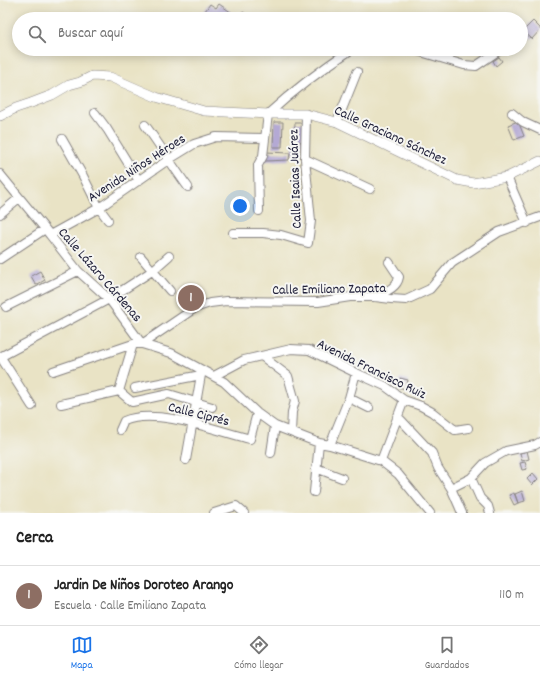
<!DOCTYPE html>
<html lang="es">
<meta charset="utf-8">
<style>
:root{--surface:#fff;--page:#f2f2f2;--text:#222;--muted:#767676;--line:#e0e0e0;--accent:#1a73e8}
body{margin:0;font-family:Dekko,sans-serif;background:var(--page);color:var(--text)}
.you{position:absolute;left:240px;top:206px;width:14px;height:14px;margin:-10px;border:3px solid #fff;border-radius:50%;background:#1a73e8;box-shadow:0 0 0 6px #1a73e833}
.badge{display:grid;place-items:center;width:26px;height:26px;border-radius:50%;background:var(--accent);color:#fff;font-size:13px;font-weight:700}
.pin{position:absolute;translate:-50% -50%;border:2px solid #fff;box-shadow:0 1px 4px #0006}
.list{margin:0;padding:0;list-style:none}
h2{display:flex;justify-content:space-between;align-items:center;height:52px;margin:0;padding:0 16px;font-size:17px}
h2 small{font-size:13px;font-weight:400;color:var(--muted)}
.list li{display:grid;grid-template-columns:26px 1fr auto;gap:12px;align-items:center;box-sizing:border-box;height:60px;padding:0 16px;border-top:1px solid var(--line)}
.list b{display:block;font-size:15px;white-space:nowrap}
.list p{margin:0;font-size:13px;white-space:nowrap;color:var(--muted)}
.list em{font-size:13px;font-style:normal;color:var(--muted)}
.icon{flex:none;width:22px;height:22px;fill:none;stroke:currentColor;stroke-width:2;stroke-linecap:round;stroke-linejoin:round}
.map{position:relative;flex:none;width:540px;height:513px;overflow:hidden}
.search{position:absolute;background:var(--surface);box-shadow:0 2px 10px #0003;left:12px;right:12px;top:12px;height:44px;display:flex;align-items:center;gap:10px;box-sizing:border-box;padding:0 14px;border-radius:22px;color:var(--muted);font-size:15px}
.sheet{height:112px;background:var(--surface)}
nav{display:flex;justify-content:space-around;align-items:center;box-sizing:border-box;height:56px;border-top:1px solid var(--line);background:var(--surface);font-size:11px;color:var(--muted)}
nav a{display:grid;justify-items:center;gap:2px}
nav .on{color:var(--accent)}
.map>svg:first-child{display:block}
</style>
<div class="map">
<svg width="540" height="513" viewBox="0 0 540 513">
<rect width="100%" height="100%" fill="#f6f6f2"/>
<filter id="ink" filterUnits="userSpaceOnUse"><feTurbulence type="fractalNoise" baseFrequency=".025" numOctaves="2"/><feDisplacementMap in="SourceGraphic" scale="8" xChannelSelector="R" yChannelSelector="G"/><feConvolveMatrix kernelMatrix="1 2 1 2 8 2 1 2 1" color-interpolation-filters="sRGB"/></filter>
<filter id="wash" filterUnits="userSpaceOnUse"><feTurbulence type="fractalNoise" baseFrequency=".012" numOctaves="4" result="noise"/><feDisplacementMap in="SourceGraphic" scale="16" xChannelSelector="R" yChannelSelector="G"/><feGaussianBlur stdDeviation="0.9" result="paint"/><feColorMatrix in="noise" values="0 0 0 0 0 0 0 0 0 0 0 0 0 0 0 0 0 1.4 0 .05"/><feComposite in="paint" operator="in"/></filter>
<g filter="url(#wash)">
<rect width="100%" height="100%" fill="#e9e3c5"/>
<g id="blocks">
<path fill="#b4a9d4" d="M210 4 216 8 219 4 235 15 232 19H202L200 18Z
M243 12 253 19H238Z
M533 21 540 28V30L532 39 523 31Z
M499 57 502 61 496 66 493 61Z
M518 121 524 136 514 140 508 125Z
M274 122H283L282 147H273Z
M295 123H304L303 142 294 141Z
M293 142H303L302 154 293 153Z
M266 152 290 153 289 160 265 161Z
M40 271 45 280 36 285 31 276Z
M194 285 198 294 193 296 189 287Z
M197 298 200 304 191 309 188 303Z
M400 378 408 380 406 389 397 387Z
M527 451 529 459 522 461 520 453Z
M525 462 527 469 522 470 520 463Z
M533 473 538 479 532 485 527 479Z
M522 491 525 501 518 503 515 494Z
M514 493 518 503 514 505 509 495Z"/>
</g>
</g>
<g filter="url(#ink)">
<use href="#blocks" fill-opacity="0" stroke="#868280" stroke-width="1"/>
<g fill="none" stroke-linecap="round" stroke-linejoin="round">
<g stroke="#868280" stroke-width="10">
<path id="minor" d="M411 49 464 65 476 66 501 49
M95 113 107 129 139 181
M512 113 523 122 540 130
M337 122 357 72
M145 125C160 145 173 167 188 187
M62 139 83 176 99 208 108 220
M305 159 370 189
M0 174 50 235 78 271 109 299 142 344 171 353 224 382 257 413 275 426 319 443 330 445 381 461 398 474 430 513
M507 177 527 223
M259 211 258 165 263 156 268 114C294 90 322 69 352 49
M0 214 19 198
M233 233H263L281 235 308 243 311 221 305 159 306 114
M50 235 99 208 168 160 194 144 216 137 265 138
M141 257 170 291
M0 259 45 229
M375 297C385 292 397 288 399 277L389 262
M6 307 78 271
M0 356 32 406
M0 357 109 299 152 271 169 256
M263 357 288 376 295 401 292 412 291 432
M53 371 133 344
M214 376 244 360 291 349 309 350 356 373 385 386 404 400 421 406 432 412 455 430 468 428
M135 388 201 375
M349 398 369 408
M61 404 119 391
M212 407 169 394 132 402 119 391 133 344H142L195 308 210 303 226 301 318 302 350 297H375L391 299 406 300 430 289 452 263 499 232 540 217
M397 417 401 420 432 453 438 468 451 488 462 513
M120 430 124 421C155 407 218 431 250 439L257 413
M330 445 349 398 356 373
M271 453 275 426
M186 460 201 375 203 371
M381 461 404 400
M316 468 342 478
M471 478 480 498 488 506 490 513
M451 488 471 478 485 463 506 451 535 445 540 442
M314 492 319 443
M214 513 236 506 244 513"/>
</g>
<g stroke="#868280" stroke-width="10">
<path id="tertiary" d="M0 116 16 108 31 103 52 95 69 85 80 82 92 76 110 77 156 97 204 111 268 114H306L337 122 457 180 473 183 507 177 540 161"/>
</g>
<use href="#minor" stroke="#fff" stroke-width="8"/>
<use href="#tertiary" stroke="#fff" stroke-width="9"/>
</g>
</g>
<g text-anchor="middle" stroke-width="4" stroke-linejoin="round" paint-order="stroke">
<g font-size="14" fill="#22223b" stroke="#f6f6f2">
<text transform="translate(391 134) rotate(25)" y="5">Calle Graciano Sánchez</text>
<text transform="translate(136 167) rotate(-33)" y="5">Avenida Niños Héroes</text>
<text transform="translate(294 179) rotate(-92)" y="5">Calle Isaias Juárez</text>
<text transform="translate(101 274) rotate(49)" y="5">Calle Lázaro Cárdenas</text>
<text transform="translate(329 288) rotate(-1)" y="5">Calle Emiliano Zapata</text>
<text transform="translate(372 368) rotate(26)" y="5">Avenida Francisco Ruiz</text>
<text transform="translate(199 413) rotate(14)" y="5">Calle Ciprés</text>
</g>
</g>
</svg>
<div class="you"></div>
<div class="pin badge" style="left:191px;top:298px;background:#8d6e63">1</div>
<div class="search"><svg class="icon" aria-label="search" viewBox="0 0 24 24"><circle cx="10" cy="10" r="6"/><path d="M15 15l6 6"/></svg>Buscar aquí</div>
</div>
<section class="sheet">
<h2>Cerca<small></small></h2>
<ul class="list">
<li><span class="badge" style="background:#8d6e63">1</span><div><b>Jardin De Niños Doroteo Arango</b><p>Escuela · Calle Emiliano Zapata</p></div><em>110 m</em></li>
</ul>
</section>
<nav>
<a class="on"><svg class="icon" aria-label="map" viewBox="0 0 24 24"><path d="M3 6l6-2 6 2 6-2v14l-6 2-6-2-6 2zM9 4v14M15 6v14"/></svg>Mapa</a>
<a><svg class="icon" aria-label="directions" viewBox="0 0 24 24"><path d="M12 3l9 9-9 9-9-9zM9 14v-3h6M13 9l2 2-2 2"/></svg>Cómo llegar</a>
<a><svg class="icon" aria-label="saved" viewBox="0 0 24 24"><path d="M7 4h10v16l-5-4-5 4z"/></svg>Guardados</a>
</nav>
